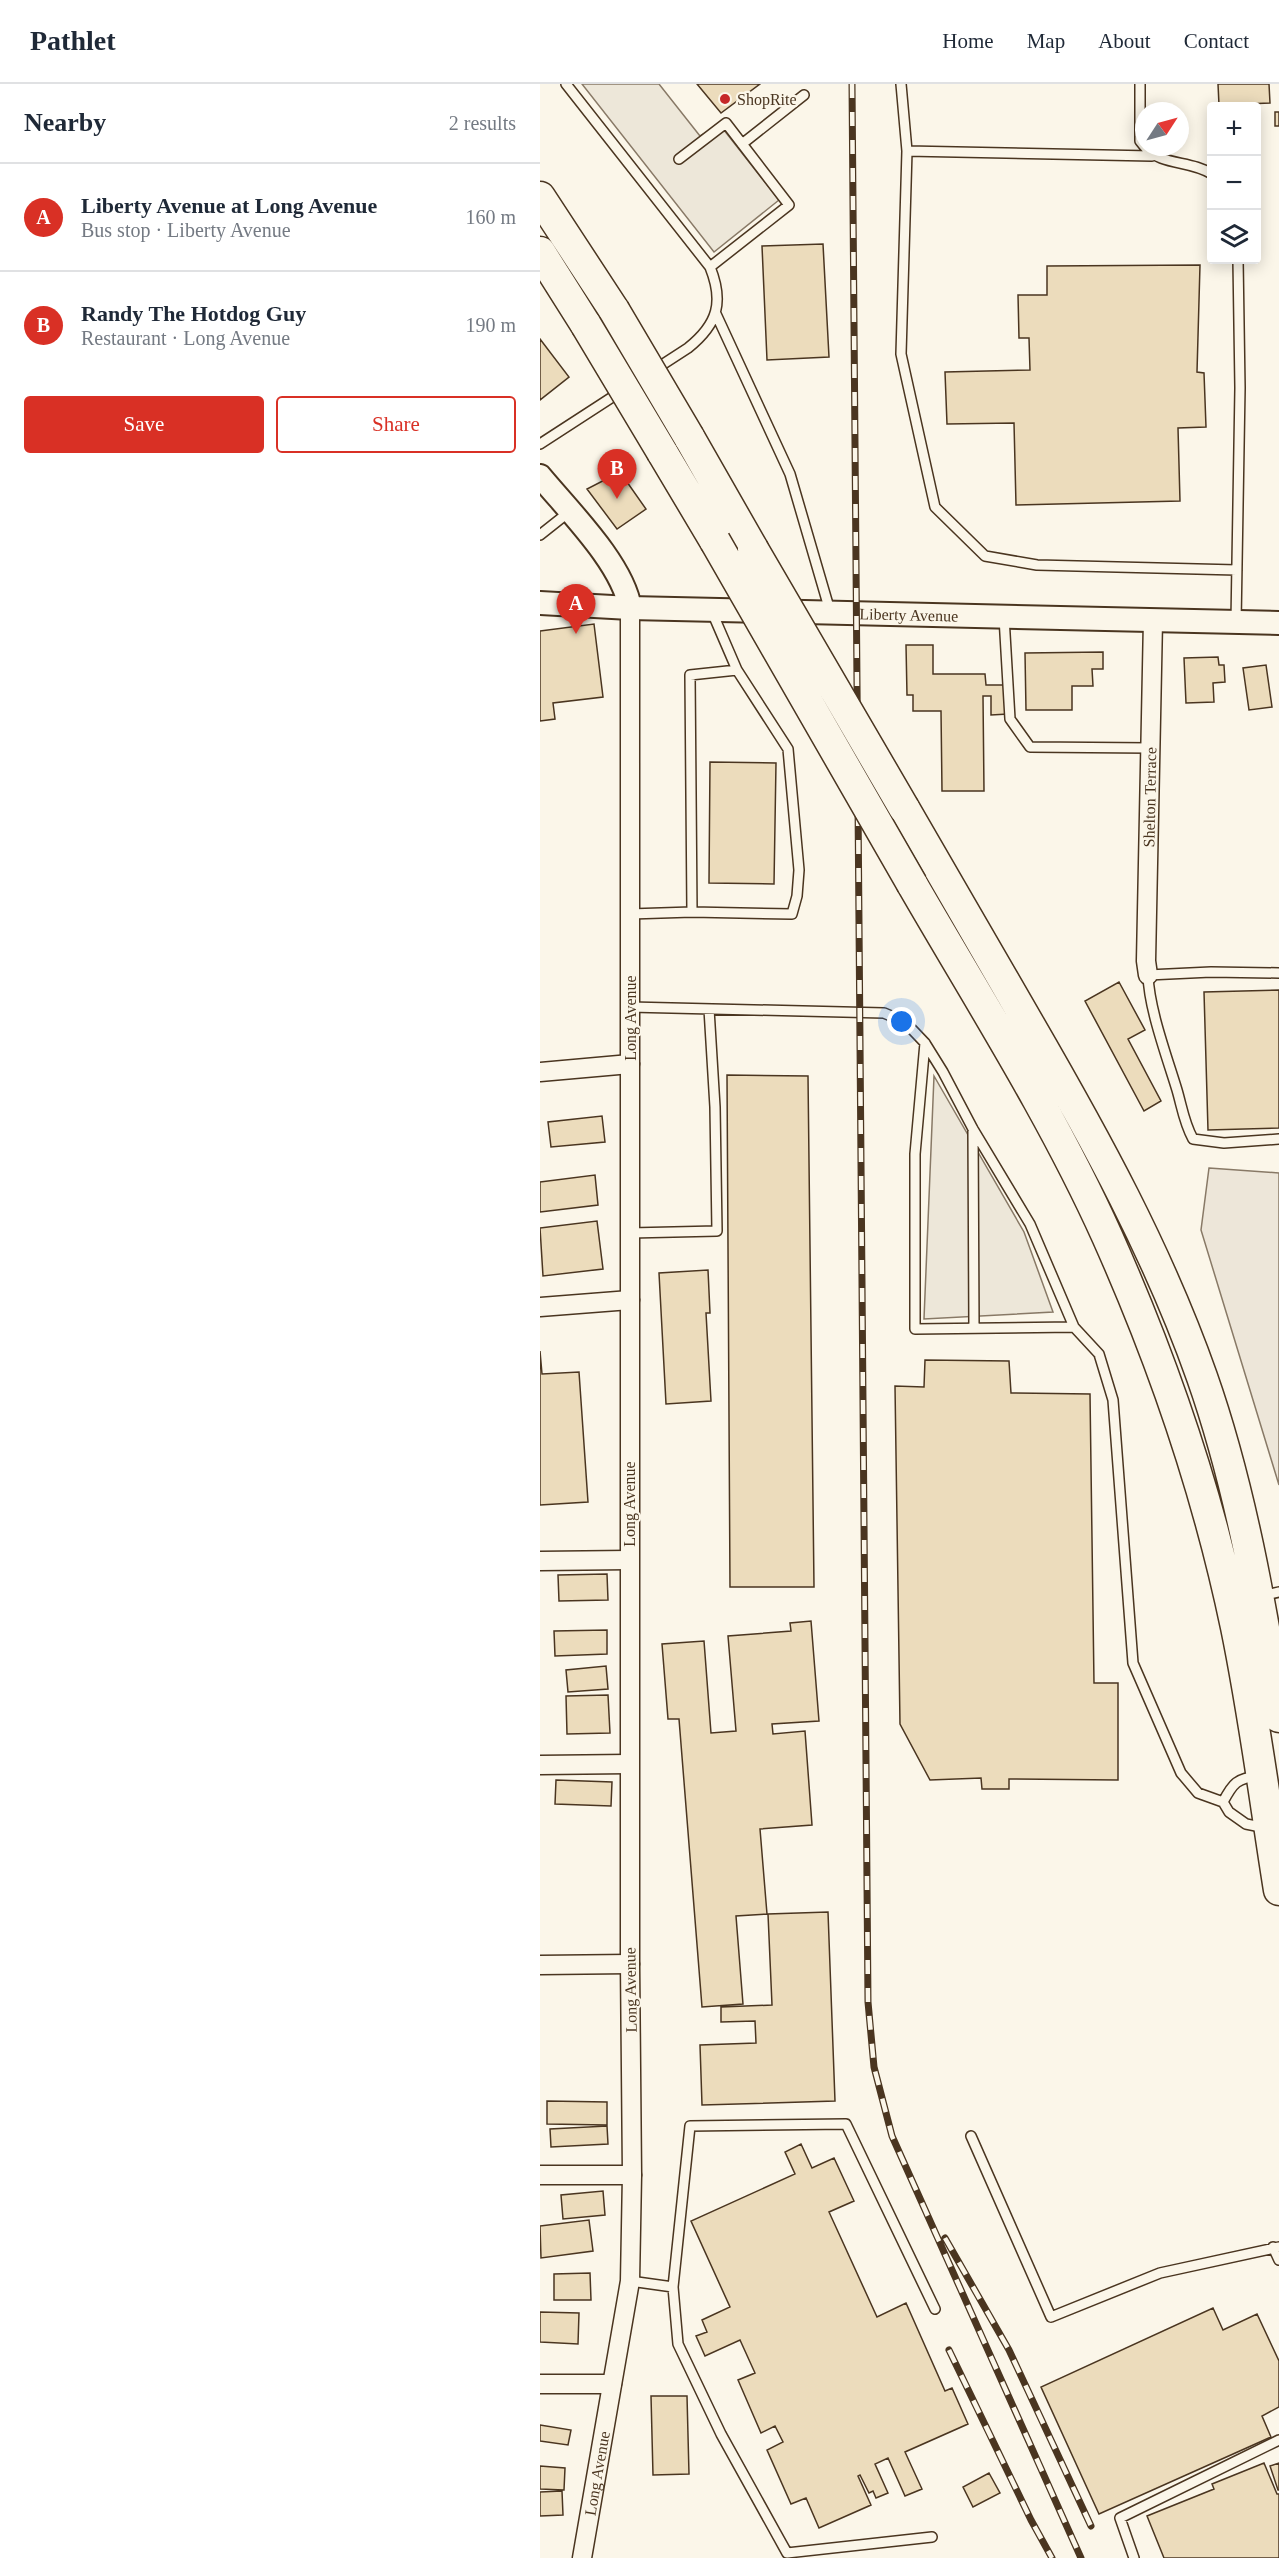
<!DOCTYPE html>
<meta charset="utf-8">
<style>
:root{--surface:#fff;--page:#f2f2f3;--text:#1f2937;--muted:#747a83;--line:#e0e1e3;--accent:#d93025}
body{margin:0;font-family:"Times New Roman",serif;background:var(--page);color:var(--text)}
.controls{position:absolute;right:18px;top:18px;display:grid;overflow:hidden;border-radius:6px;box-shadow:0 3px 15px #0003}
.controls button{width:54px;height:54px;display:grid;place-items:center;padding:0;border:0;border-bottom:2px solid var(--line);background:var(--surface);color:var(--text);font:30px sans-serif}
.compass{position:absolute;left:595px;top:18px;width:54px;height:54px;border-radius:50%;background:var(--surface);box-shadow:0 3px 15px #0003;rotate:54deg}
.you{position:absolute;left:362px;top:938px;width:21px;height:21px;margin:-15px;border:4px solid #fff;border-radius:50%;background:#1a73e8;box-shadow:0 0 0 9px #1a73e833}
.badge{display:grid;place-items:center;width:39px;height:39px;border-radius:50%;background:var(--accent);color:#fff;font-size:20px;font-weight:700}
.pin{position:absolute;translate:-50% -50px;filter:drop-shadow(0 2px 3px #0008)}
.pin::after{content:'';position:absolute;top:32px;width:21px;height:18px;background:inherit;clip-path:polygon(0 0,100% 0,50% 100%)}
.list{margin:0;padding:0;list-style:none}
h2{display:flex;justify-content:space-between;align-items:center;height:78px;margin:0;padding:0 24px;font-size:26px}
h2 small{font-size:20px;font-weight:400;color:var(--muted)}
.list li{display:grid;grid-template-columns:39px 1fr auto;gap:18px;align-items:center;box-sizing:border-box;height:108px;padding:0 24px;border-top:2px solid var(--line)}
.list b{display:block;font-size:22px;white-space:nowrap}
.list p{margin:0;font-size:20px;white-space:nowrap;color:var(--muted)}
.list em{font-size:20px;font-style:normal;color:var(--muted)}
.actions{display:flex;gap:12px;padding:18px 24px}
.actions a{flex:1;padding:14px 0;border:2px solid var(--accent);border-radius:6px;text-align:center;font-size:21px;color:var(--accent)}
.actions .main{background:var(--accent);color:#fff}
.icon{flex:none;width:33px;height:33px;fill:none;stroke:currentColor;stroke-width:2;stroke-linecap:round;stroke-linejoin:round}
.map{position:relative;flex:none;width:739px;height:2474px;overflow:hidden}
header{display:flex;align-items:center;gap:36px;box-sizing:border-box;height:84px;padding:0 30px;background:var(--surface);border-bottom:2px solid var(--line)}
header strong{font-size:28px}
nav{display:flex;gap:33px;margin-inline-start:auto;font-size:21px}
main{display:flex}
aside{flex:1;background:var(--surface)}
.map>svg:first-child{display:block}
</style>
<header>
<strong>Pathlet</strong>
<nav><a>Home</a><a>Map</a><a>About</a><a>Contact</a></nav>
</header>
<main>
<aside>
<h2>Nearby<small>2 results</small></h2>
<ul class="list">
<li><span class="badge">A</span><div><b>Liberty Avenue at Long Avenue</b><p>Bus stop · Liberty Avenue</p></div><em>160 m</em></li>
<li><span class="badge">B</span><div><b>Randy The Hotdog Guy</b><p>Restaurant · Long Avenue</p></div><em>190 m</em></li>
</ul>
<div class="actions"><a class="main">Save</a><a>Share</a></div>
</aside>
<div class="map">
<svg width="739" height="2474" viewBox="0 0 739 2474">
<rect width="100%" height="100%" fill="#fbf6e9"/>
<path fill="#ede6d9" stroke="#887966" stroke-width="1.5" d="M669 1084 739 1089V1401L661 1146Z"/>
<path fill="#ede7d9" stroke="#887966" stroke-width="1.5" d="M42 0H119L160 52 180 41 239 116 174 168Z
M394 992 484 1148 513 1228 384 1235Z"/>
<path fill="#ecdcbc" stroke="#4a3520" stroke-width="1.5" d="M157 0H220L181 29Z
M678 0H729L730 19 679 21Z
M735 28H739V42H735Z
M283 160 289 273 227 276 222 162Z
M660 181 657 288 664 289 666 343 638 344 640 417 476 421 474 339 407 340 405 288 490 286 489 254H479L478 211H507V182Z
M0 255 29 293 0 316Z
M80 388 106 425 77 445 47 405Z
M54 540 63 613 13 619 15 635 0 637V547Z
M366 561H393V590H445L446 601H467L468 630 451 631V612H443L444 707H402L401 627H373V611H367Z
M563 568V585H552L553 602H532V626H486L485 569Z
M678 573 679 581H684L685 598 673 599 674 618 646 619 644 574Z
M726 581 732 623 709 626 703 584Z
M170 678 236 679 234 800 169 799Z
M579 898 605 946 588 955 621 1017 604 1027 545 917Z
M739 906V1044L668 1046 664 908Z
M187 991 268 992 274 1503H190Z
M62 1032 65 1058 11 1063 8 1038Z
M55 1091 58 1121 0 1128V1098Z
M57 1137 63 1185 3 1192 0 1144Z
M168 1186 170 1229H166L171 1317 126 1320 119 1189Z
M0 1267 2 1290 39 1288 48 1418 0 1421Z
M385 1276 469 1277 471 1309 550 1310 554 1599H578V1696L469 1695V1705H442L441 1694 390 1696 360 1640 355 1302 384 1303Z
M67 1490 68 1516 19 1517 18 1491Z
M271 1537 279 1637 232 1640 233 1650 265 1647 272 1741 220 1745 227 1830 196 1832 203 1920 162 1923 139 1635H128L122 1560 164 1557 171 1649 196 1647 188 1552 251 1547 250 1539Z
M67 1546V1570L15 1572 14 1547Z
M66 1582 68 1605 28 1608 26 1586Z
M68 1611 70 1649 27 1650 26 1612Z
M16 1696 72 1698 71 1722 15 1720Z
M288 1828 295 2017 162 2021 160 1961 216 1959 215 1937 181 1938V1923L232 1921 228 1830Z
M7 2017 67 2018V2041L7 2040Z
M67 2042 68 2060 11 2063 10 2045Z
M261 2060 272 2084 294 2074 314 2117 289 2128 337 2233 366 2219 405 2307 412 2304 428 2340 365 2368 382 2405 365 2412 348 2374 335 2380 348 2409 336 2414 333 2407 329 2409 320 2391 318 2392 331 2421 279 2444 266 2414 251 2420 227 2366 243 2358 235 2342 221 2349 198 2296 215 2289 200 2256 165 2272 156 2252 167 2248 162 2236 190 2223 151 2137 255 2090 245 2068Z
M63 2107 65 2131 23 2135 21 2111Z
M49 2136 53 2167 1 2174 0 2142Z
M50 2189 51 2216H14V2190Z
M673 2224 683 2246 717 2230 739 2277V2323L722 2332 731 2353 559 2430 501 2303Z
M0 2228 39 2229 38 2260 0 2258Z
M111 2312H147L149 2390 113 2391Z
M0 2341 31 2346 28 2361 0 2357Z
M724 2379 737 2410H739V2474H624L607 2432 674 2405 672 2400Z
M739 2379V2406H738L730 2382Z
M0 2382 25 2384 24 2406 0 2405Z
M449 2389 460 2409 433 2423 423 2403Z
M22 2407 23 2431 0 2432V2408Z"/>
<g fill="none" stroke-linecap="round" stroke-linejoin="round">
<g stroke="#4a3520" stroke-width="12">
<path id="service" d="M361 0 367 67
M600 0V57L604 62
M202 60 264 11
M605 63C621 82 651 76 672 90
M612 72 367 67 361 270 395 423 445 472 497 481 697 486
M139 75 186 39 249 121 170 183
M176 230 250 390 290 527
M0 360 148 264C178 240 184 218 170 183L26 0
M0 451 29 428
M464 533 470 635 490 663 610 664
M696 538 700 304 698 176
M152 828 252 830 257 812 259 786 248 665 197 586 172 528
M90 830 152 828 150 591 197 586
M739 889 671 888 608 891C609 925 627 973 637 1006 642 1023 644 1039 653 1055L684 1059 739 1055
M90 923 344 929 365 938 385 959 403 988 433 1045 490 1140 534 1243 375 1245V1070L385 959
M433 1045 434 1244
M90 1149 177 1147 175 1023 169 925
M534 1243 559 1270 573 1316 593 1579 641 1689 658 1709 683 1718 689 1728 706 1740 726 1744
M721 1512 739 1508
M683 1718C693 1699 697 1694 719 1692
M431 2052 511 2233 620 2189 739 2163
M733 2163 739 2176
M90 2197 133 2203 150 2042 306 2040 395 2225
M133 2203 138 2260 181 2350 247 2469 392 2453
M594 2474 580 2434 739 2356"/>
</g>
<g stroke="#4a3520" stroke-width="21">
<g id="minor">
<path id="s1" d="M608 891 606 877 613 536"/>
<path d="M0 988 90 980"/>
<path d="M0 1223 90 1216"/>
<path d="M0 1477 89 1476"/>
<path d="M0 1681 89 1680"/>
<path d="M0 1881 90 1880"/>
<path d="M0 2091H92"/>
<path d="M0 2300H72"/>
<path id="s2" d="M42 2474 90 2197 92 2091 90 1880V524"/>
</g>
</g>
<g stroke="#4a3520" stroke-width="26">
<g id="tertiary">
<path d="M0 392C29 427 83 480 90 524"/>
<path id="s3" d="M0 519 90 524 739 539"/>
</g>
</g>
<g stroke="#4a3520" stroke-width="33">
<path id="trunk" d="M0 113 74 226
M0 168 46 241
M149 353 213 465
M122 368 175 457
M364 724C406 796 447 868 489 940 555 1054 618 1168 662 1293 700 1401 721 1521 739 1633
M372 800C439 916 512 1030 567 1152 623 1277 668 1409 696 1543 714 1630 725 1718 739 1806"/>
</g>
<use href="#service" stroke="#fbf6e9" stroke-width="9"/>
<use href="#minor" stroke="#fbf6e9" stroke-width="18"/>
<use href="#tertiary" stroke="#fbf6e9" stroke-width="22"/>
<use href="#trunk" stroke="#fbf6e9" stroke-width="30"/>
<g stroke="#4a3520" stroke-width="7">
<path id="rail" d="M312 0 328 1918 334 1983 352 2052 541 2474
M405 2154 469 2266 551 2442
M409 2266 491 2436 512 2474"/>
</g>
<use href="#rail" stroke="#fbf6e9" stroke-width="4.5" stroke-dasharray="14" stroke-linecap="butt"/>
<g stroke="#4a3520" stroke-width="33" stroke-linecap="butt">
<path id="trunk-bridge" d="M74 226 149 353
M46 241 122 368
M175 457 372 800
M213 465 364 724"/>
</g>
<use href="#trunk-bridge" stroke="#fbf6e9" stroke-width="30"/>
</g>
<circle fill="#c62828" stroke="#fbf6e9" stroke-width="2" cx="185" cy="15" r="6"/>
<g text-anchor="middle" stroke-width="4.5" stroke-linejoin="round" paint-order="stroke">
<g font-size="16" fill="#4a3520" stroke="#fbf6e9" text-anchor="start">
<text x="197" y="21">ShopRite</text>
</g>
<g font-size="16" fill="#4a3520" stroke="#fbf6e9">
<text dy="6" stroke="none"><textPath href="#s3" startOffset="369">Liberty Avenue</textPath></text>
<text dy="6" stroke="none"><textPath href="#s1" startOffset="178">Shelton Terrace</textPath></text>
<text transform="translate(90 934) rotate(-90)" y="6">Long Avenue</text>
<text transform="translate(89 1420) rotate(-90)" y="6">Long Avenue</text>
<text transform="translate(90 1906) rotate(-91)" y="6">Long Avenue</text>
<text dy="6" stroke="none"><textPath href="#s2" startOffset="86">Long Avenue</textPath></text>
</g>
</g>
</svg>
<div class="controls">
<button>+</button>
<button>−</button>
<button><svg class="icon" aria-label="layers" viewBox="0 0 24 24"><path d="M12 4l9 5-9 5-9-5zM3 14l9 5 9-5"/></svg></button>
</div>
<svg class="compass" viewBox="-18 -18 36 36"><path d="M0-13l5 13h-10z" fill="#e53935"/><path d="M0 13l5-13h-10z" fill="#747a83"/></svg>
<div class="you"></div>
<div class="pin badge" style="left:36px;top:550px">A</div>
<div class="pin badge" style="left:77px;top:415px">B</div>
</div>
</main>
